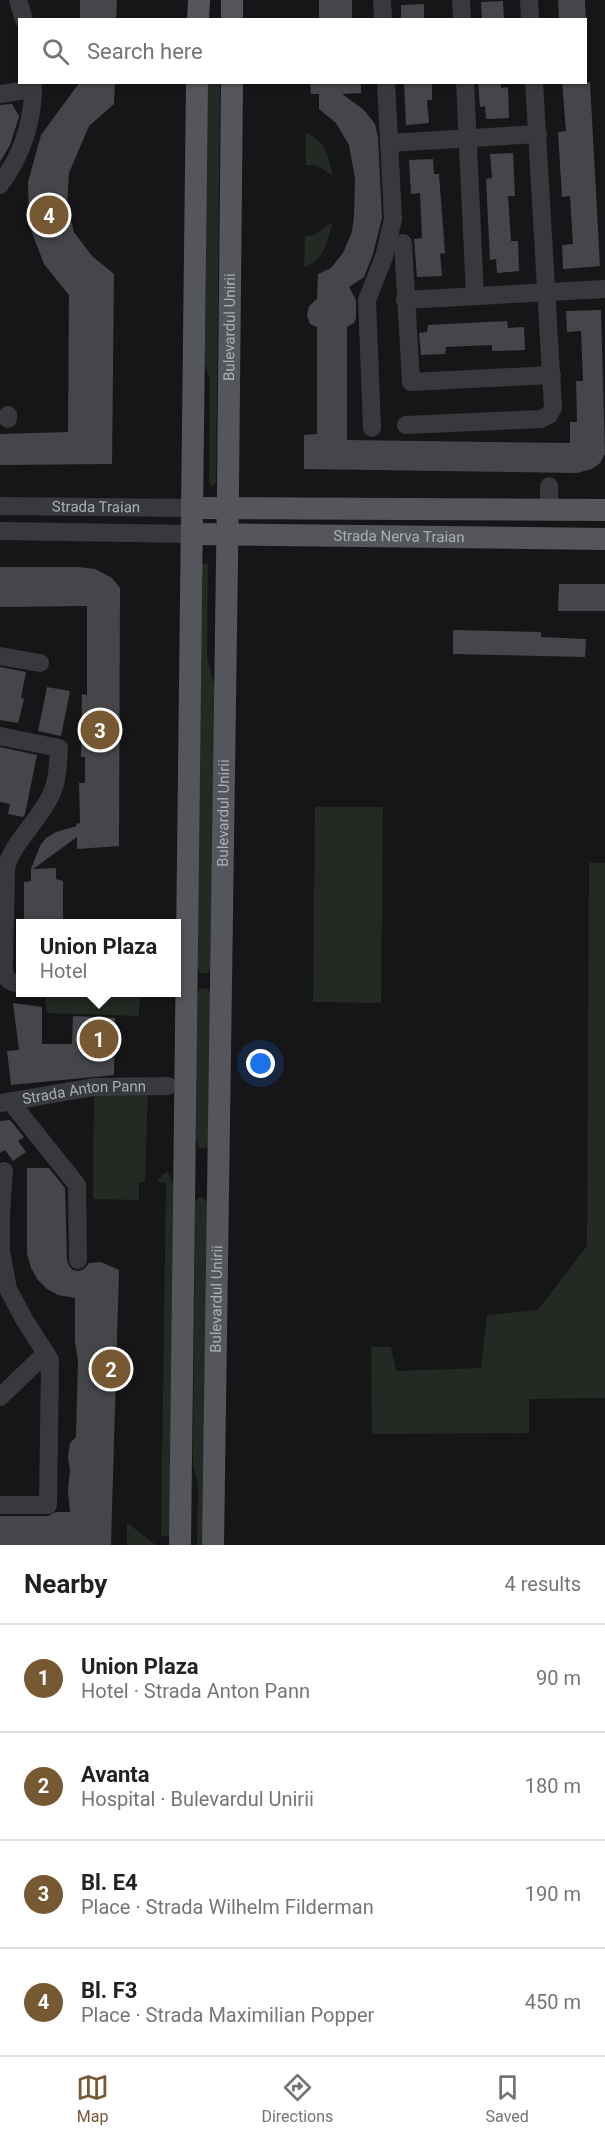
<!DOCTYPE html>
<meta charset="utf-8">
<style>
:root{--surface:#fff;--page:#f2f2f2;--text:#202124;--muted:#757577;--line:#e0e0e0;--accent:#765833}
body{margin:0;font-family:Roboto,sans-serif;background:var(--page);color:var(--text)}
.you{position:absolute;left:261px;top:1064px;width:21px;height:21px;margin:-15px;border:4px solid #fff;border-radius:50%;background:#1a73e8;box-shadow:0 0 0 9px #1a73e833}
.badge{display:grid;place-items:center;width:39px;height:39px;border-radius:50%;background:var(--accent);color:#fff;font-size:20px;font-weight:700}
.pin{position:absolute;translate:-50% -50%;border:3px solid #fff;box-shadow:0 2px 6px #0006}
.popup{position:absolute;left:16px;top:919px;width:165px;height:78px;box-sizing:border-box;display:grid;place-content:center;border-radius:0px;background:var(--surface);filter:drop-shadow(0 2px 4px #0005);font-size:20px;white-space:nowrap;color:var(--muted)}
.popup b{font-size:22px;color:var(--text)}
.popup::after{content:'';position:absolute;left:50%;top:100%;margin-left:-12px;border:12px solid transparent;border-top-color:var(--surface)}
.list{margin:0;padding:0;list-style:none}
h2{display:flex;justify-content:space-between;align-items:center;height:78px;margin:0;padding:0 24px;font-size:26px}
h2 small{font-size:20px;font-weight:400;color:var(--muted)}
.list li{display:grid;grid-template-columns:39px 1fr auto;gap:18px;align-items:center;box-sizing:border-box;height:108px;padding:0 24px;border-top:2px solid var(--line)}
.list b{display:block;font-size:22px;white-space:nowrap}
.list p{margin:0;font-size:20px;white-space:nowrap;color:var(--muted)}
.list em{font-size:20px;font-style:normal;color:var(--muted)}
.icon{flex:none;width:33px;height:33px;fill:none;stroke:currentColor;stroke-width:2;stroke-linecap:round;stroke-linejoin:round}
.map{position:relative;flex:none;width:605px;height:1545px;overflow:hidden}
.search{position:absolute;background:var(--surface);box-shadow:0 2px 4px #0004;left:18px;right:18px;top:18px;height:66px;display:flex;align-items:center;gap:15px;box-sizing:border-box;padding:0 21px;border-radius:0px;color:var(--muted);font-size:22px}
.sheet{height:510px;background:var(--surface)}
nav{display:flex;justify-content:space-around;align-items:center;box-sizing:border-box;height:84px;border-top:2px solid var(--line);background:var(--surface);font-size:16px;color:var(--muted)}
nav a{display:grid;justify-items:center;gap:3px}
nav .on{color:var(--accent)}
.map>svg:first-child{display:block}
</style>
<div class="map">
<svg width="605" height="1545" viewBox="0 0 605 1545">
<rect width="100%" height="100%" fill="#161618"/>
<path fill="#232a23" d="M220 82 216 483 212 486 209 483 210 380 205 364V351L207 83Z
M306 133C327 141 327 155 333 175L315 165H306Z
M333 222C326 242 326 259 304 267L305 236 314 235Z
M203 563 208 564 207 657 214 685 212 968 208 973H200L197 967 201 564Z
M315 807H383L381 1003 313 1002Z
M589 863H605V1398L529 1399V1433L372 1434 371 1347H391L396 1371 481 1368 487 1315 538 1310 587 1246Z
M201 988 207 989 211 993 209 1145 205 1148H199L196 1140 197 993Z
M45 993H140L139 1016 47 1013Z
M148 1086 145 1182H139V1200L93 1199 94 1087Z
M168 1172 173 1185 170 1536H161L166 1183 157 1182 163 1174Z
M202 1197 208 1203 204 1545H197L198 1485 193 1464 195 1203 197 1199Z
M127 1523 156 1545H127Z"/>
<path fill="#45464a" d="M80 0H117L116 20H80Z
M319 0H352V20H319Z
M558 0H585L586 20H559Z
M503 1 504 20H482L481 2Z
M424 4V20H401V5Z
M80 82H115L114 104 89 126 69 173 67 205 74 232 92 256 114 274 112 464 0 465V434L68 432 69 295 44 264 29 225 28 182 41 135Z
M310 82H361V93L342 94 364 110 375 124 378 137 382 218 373 254 364 277 349 287 356 300V318L354 323 347 327V440L570 443V422H577L576 381H583L581 331 567 332 566 311 601 310 605 454 600 463 592 469 577 473 304 469V435L317 434V327L310 324 307 315 309 306 317 299 318 274 331 268 343 253 352 232 354 215 355 179 349 145 336 123 319 109V94H311Z
M404 82H432V100H427L429 123 406 125Z
M478 82H501V88L508 87 509 118 486 119 485 106 480 107Z
M562 82H590L600 266 563 269 562 245 573 244 570 196 562 197 558 132 566 131Z
M12 104 19 116 18 120 10 145 0 162V105Z
M513 153 515 196H508L511 241H518L519 271 497 273 496 259 490 260 486 179 492 178 490 154Z
M433 159 434 174H439L445 253 440 254 442 276 417 277 414 239 422 238 420 193 411 194 409 160Z
M507 321 508 328 524 327 525 350 492 351V345L446 347 445 354 421 355 419 333 427 332 428 325Z
M0 567H79L95 569 112 578 120 588 119 846 77 849V837L33 869 56 868V879L63 881V924H24V882L31 881V869L40 846 46 838 56 832 77 826 76 824 80 823 79 783H85V757H81L82 694 87 695V606L0 607Z
M559 584H605V611H558Z
M453 630 541 632V637L586 639 585 657 453 654Z
M0 667 26 672 21 698 24 699 18 723 0 720Z
M47 687 70 691 61 736 38 731Z
M0 747 37 755 25 814 23 817 8 814 10 804 0 802Z
M13 1003 42 1007V1044H72L73 1016 115 1018 114 1075 11 1085 7 1051 19 1050Z
M10 1120 24 1137 18 1141 26 1152 13 1161 5 1150 0 1153V1121Z
M27 1168H49L65 1188 67 1260 69 1266 73 1270 79 1271 84 1269 89 1263 101 1262 119 1270 111 1545H0V1516H48L56 1512H70L68 1490 70 1470 68 1457 70 1443 76 1437 78 1360 75 1343V1298L58 1295 47 1289 38 1280 31 1268 27 1254Z"/>
<g fill="none" stroke-linecap="round" stroke-linejoin="round">
<g stroke="#37393c" stroke-width="18">
<path d="M18 0 24 20"/>
<path d="M382 0 383 20"/>
<path d="M461 0 462 20"/>
<path d="M529 0 530 20"/>
<path d="M465 82 475 296"/>
<path d="M0 94 33 89"/>
<path d="M389 143 538 134"/>
<path d="M0 185C22 155 34 119 33 82"/>
<path d="M403 243 411 382 552 375"/>
<path d="M405 300 605 289"/>
<path d="M8 419V415"/>
<path d="M406 425 541 419 549 415 553 408 534 82"/>
<path d="M372 428 367 300 384 257 393 219 386 82"/>
<path id="s1" d="M0 506 192 508"/>
<path d="M549 510V486"/>
<path d="M0 531 192 534"/>
<path d="M0 656 40 663"/>
<path d="M0 736 59 748C58 763 58 780 51 795 39 821 14 840 6 868L4 972C7 981 12 983 21 984"/>
<path d="M10 1101 77 1185 78 1260"/>
<path id="s2" d="M1 1103 94 1087 168 1086"/>
<path d="M0 1397 46 1353"/>
<path d="M0 1505H48L50 1360 24 1319 8 1289 1 1252V1212L4 1171"/>
</g>
<g stroke="#54565b" stroke-width="22">
<path d="M198 20 199 0"/>
<path d="M232 20V0"/>
<path d="M192 508 605 510"/>
<path id="s3" d="M192 534 605 539"/>
<path d="M180 1545 197 82"/>
<path id="s4" d="M213 1545 228 491 232 82"/>
</g>
</g>
<g text-anchor="middle" stroke-width="6" stroke-linejoin="round" paint-order="stroke">
<g font-size="15" fill="#a9afb6" stroke="#111113">
<text dy="5" stroke="none"><textPath href="#s4" startOffset="1218">Bulevardul Unirii</textPath></text>
<text dy="5" stroke="none"><textPath href="#s1" startOffset="96">Strada Traian</textPath></text>
<text dy="5" stroke="none"><textPath href="#s3" startOffset="207">Strada Nerva Traian</textPath></text>
<text dy="5" stroke="none"><textPath href="#s4" startOffset="732">Bulevardul Unirii</textPath></text>
<text dy="5" stroke="none"><textPath href="#s2" startOffset="84">Strada Anton Pann</textPath></text>
<text dy="5" stroke="none"><textPath href="#s4" startOffset="246">Bulevardul Unirii</textPath></text>
</g>
</g>
</svg>
<div class="you"></div>
<div class="pin badge" style="left:99px;top:1039px">1</div>
<div class="popup"><b>Union Plaza</b>Hotel</div>
<div class="pin badge" style="left:111px;top:1369px">2</div>
<div class="pin badge" style="left:100px;top:730px">3</div>
<div class="pin badge" style="left:49px;top:215px">4</div>
<div class="search"><svg class="icon" aria-label="search" viewBox="0 0 24 24"><circle cx="10" cy="10" r="6"/><path d="M15 15l6 6"/></svg>Search here</div>
</div>
<section class="sheet">
<h2>Nearby<small>4 results</small></h2>
<ul class="list">
<li><span class="badge">1</span><div><b>Union Plaza</b><p>Hotel · Strada Anton Pann</p></div><em>90 m</em></li>
<li><span class="badge">2</span><div><b>Avanta</b><p>Hospital · Bulevardul Unirii</p></div><em>180 m</em></li>
<li><span class="badge">3</span><div><b>Bl. E4</b><p>Place · Strada Wilhelm Filderman</p></div><em>190 m</em></li>
<li><span class="badge">4</span><div><b>Bl. F3</b><p>Place · Strada Maximilian Popper</p></div><em>450 m</em></li>
</ul>
</section>
<nav>
<a class="on"><svg class="icon" aria-label="map" viewBox="0 0 24 24"><path d="M3 6l6-2 6 2 6-2v14l-6 2-6-2-6 2zM9 4v14M15 6v14"/></svg>Map</a>
<a><svg class="icon" aria-label="directions" viewBox="0 0 24 24"><path d="M12 3l9 9-9 9-9-9zM9 14v-3h6M13 9l2 2-2 2"/></svg>Directions</a>
<a><svg class="icon" aria-label="saved" viewBox="0 0 24 24"><path d="M7 4h10v16l-5-4-5 4z"/></svg>Saved</a>
</nav>
